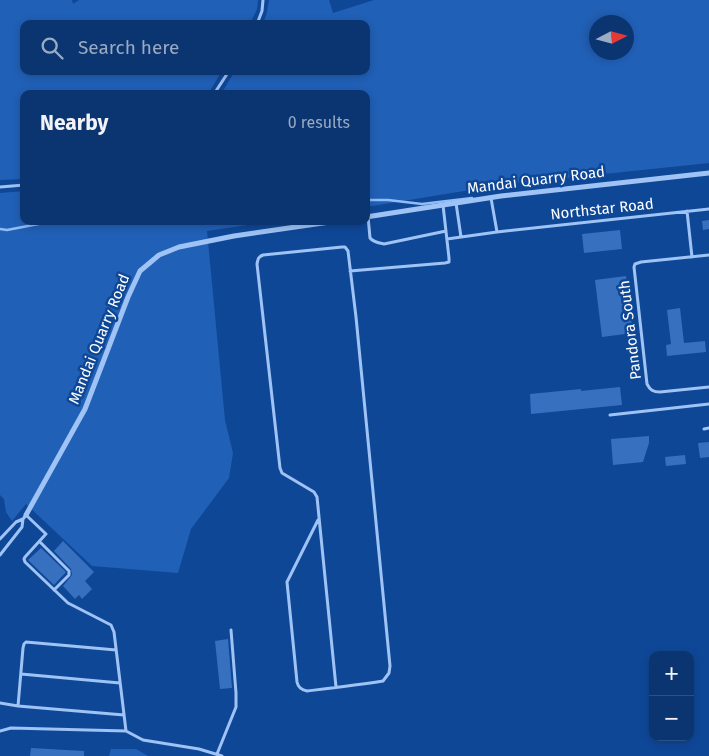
<!DOCTYPE html>
<meta charset="utf-8">
<style>
:root{--surface:#0b3571;--page:#143d76;--text:#f1f3f6;--muted:#9aabc3;--line:#2b5084}
body{margin:0;font-family:"Fira Sans",sans-serif;background:var(--page);color:var(--text)}
.controls{position:absolute;right:15px;bottom:15px;display:grid;overflow:hidden;border-radius:10px;box-shadow:0 2px 8px #0003}
.controls button{width:45px;height:45px;display:grid;place-items:center;padding:0;border:0;border-bottom:1px solid var(--line);background:var(--surface);color:var(--text);font:25px sans-serif}
.compass{position:absolute;left:589px;top:15px;width:45px;height:45px;border-radius:50%;background:var(--surface);box-shadow:0 2px 8px #0003;rotate:84deg}
.list{margin:0;padding:0;list-style:none}
h2{display:flex;justify-content:space-between;align-items:center;height:65px;margin:0;padding:0 20px;font-size:21px}
h2 small{font-size:16px;font-weight:400;color:var(--muted)}
.icon{flex:none;width:28px;height:28px;fill:none;stroke:currentColor;stroke-width:2;stroke-linecap:round;stroke-linejoin:round}
.map{position:relative;flex:none;width:709px;height:756px;overflow:hidden}
.search{position:absolute;background:var(--surface);box-shadow:0 2px 8px #0003;left:20px;top:20px;width:350px;height:55px;display:flex;align-items:center;gap:12px;box-sizing:border-box;padding:0 18px;border-radius:10px;color:var(--muted);font-size:19px}
.panel{position:absolute;background:var(--surface);box-shadow:0 2px 8px #0003;left:20px;top:90px;width:350px;height:135px;border-radius:10px}
.map>svg:first-child{display:block}
</style>
<div class="map">
<svg width="709" height="756" viewBox="0 0 709 756">
<rect width="100%" height="100%" fill="#0f4797"/>
<path fill="#2160b7" fill-rule="evenodd" d="M0 0H72L73 4 79 0H258L257 9 250 24H24V71H222L208 94H24V179L0 180Z
M269 0H329L333 13 374 0H709V163L507 184 366 207V94H221L235 71H366V24H263L267 12ZM596 22H626V52H596Z
M24 191V221H274L207 231 225 420 233 453 229 478 191 529 178 573 92 566 26 504 12 521 6 512 4 499 0 495V193Z
M111 749H136L148 756H109Z"/>
<g fill="none" stroke-linecap="round" stroke-linejoin="round">
<path stroke="#90bdf8" stroke-width="2.5" d="M366 200H388L422 204 472 198
M0 229 7 230 54 221"/>
</g>
<path fill="#3870c0" d="M709 220V229L703 230 702 221Z
M620 230 622 249 584 253 582 234Z
M626 276 633 333 602 337 595 280Z
M680 308 684 343 705 341 706 352 667 356 666 345 671 344 667 310Z
M620 387 622 405 531 414 530 394 581 389V391Z
M649 436V443L643 462 613 465 611 439Z
M709 442V457L700 458 698 443Z
M685 455 686 464 666 466 665 457Z
M63 541 94 572 85 581 92 589 82 599 79 595 75 599 63 586 72 575 71 569 54 551Z
M41 548 66 572 54 585 28 560Z
M228 639 232 688 220 689 215 641Z
M31 748 84 751V756H30Z"/>
<g fill="none" stroke-linecap="round" stroke-linejoin="round">
<path stroke="#9fc3f5" stroke-width="3" d="M257 24 262 11 263 0
M214 94 229 71
M0 187 24 185
M491 198 497 232
M456 203 461 237
M687 211 692 257
M368 216 370 238C373 242 379 243 384 244L446 231
M447 239 497 232 709 209
M709 255 641 262 635 264 634 267 647 384C650 390 653 392 660 392L709 387
M350 271 445 263 449 262V258L443 205
M610 415 709 404
M704 429 709 428
M318 520 287 582 297 682C298 687 302 690 307 691 332 688 358 685 383 681L389 673 390 666 356 317 348 251 345 247H342L263 255C258 257 258 259 257 264L280 468 282 473 314 492 317 497 336 687
M0 539 16 522 23 519 26 515 46 534 45 535 25 557 24 559 25 562 68 603 111 625 114 632 126 731
M40 542 69 571V575L54 590
M0 555 22 527 23 519
M21 674 120 683
M0 703 18 706 124 715
M18 706 23 648 24 644 26 642 116 650
M0 731 11 728 126 731 143 740 199 749 222 756
M217 754 236 707V693L231 630"/>
<path stroke="#9fc3f5" stroke-width="5" d="M366 217 501 196 709 173
M26 515 85 409 128 297 140 271 159 255 179 247 234 236 337 221"/>
</g>
<g text-anchor="middle" stroke-width="5" stroke-linejoin="round" paint-order="stroke">
<g font-size="15" fill="#fff" stroke="#0f4797">
<text transform="translate(536 180) rotate(-7)" y="5">Mandai Quarry Road</text>
<text transform="translate(602 209) rotate(-6)" y="5">Northstar Road</text>
<text transform="translate(630 330) rotate(-97)" y="5">Pandora South</text>
<text transform="translate(99 339) rotate(-68)" y="5">Mandai Quarry Road</text>
</g>
</g>
</svg>
<div class="controls">
<button>+</button>
<button>−</button>
</div>
<svg class="compass" viewBox="-18 -18 36 36"><path d="M0-13l5 13h-10z" fill="#e53935"/><path d="M0 13l5-13h-10z" fill="#9aabc3"/></svg>
<div class="search"><svg class="icon" aria-label="search" viewBox="0 0 24 24"><circle cx="10" cy="10" r="6"/><path d="M15 15l6 6"/></svg>Search here</div>
<section class="panel">
<h2>Nearby<small>0 results</small></h2>
<ul class="list">
</ul>
</section>
</div>
